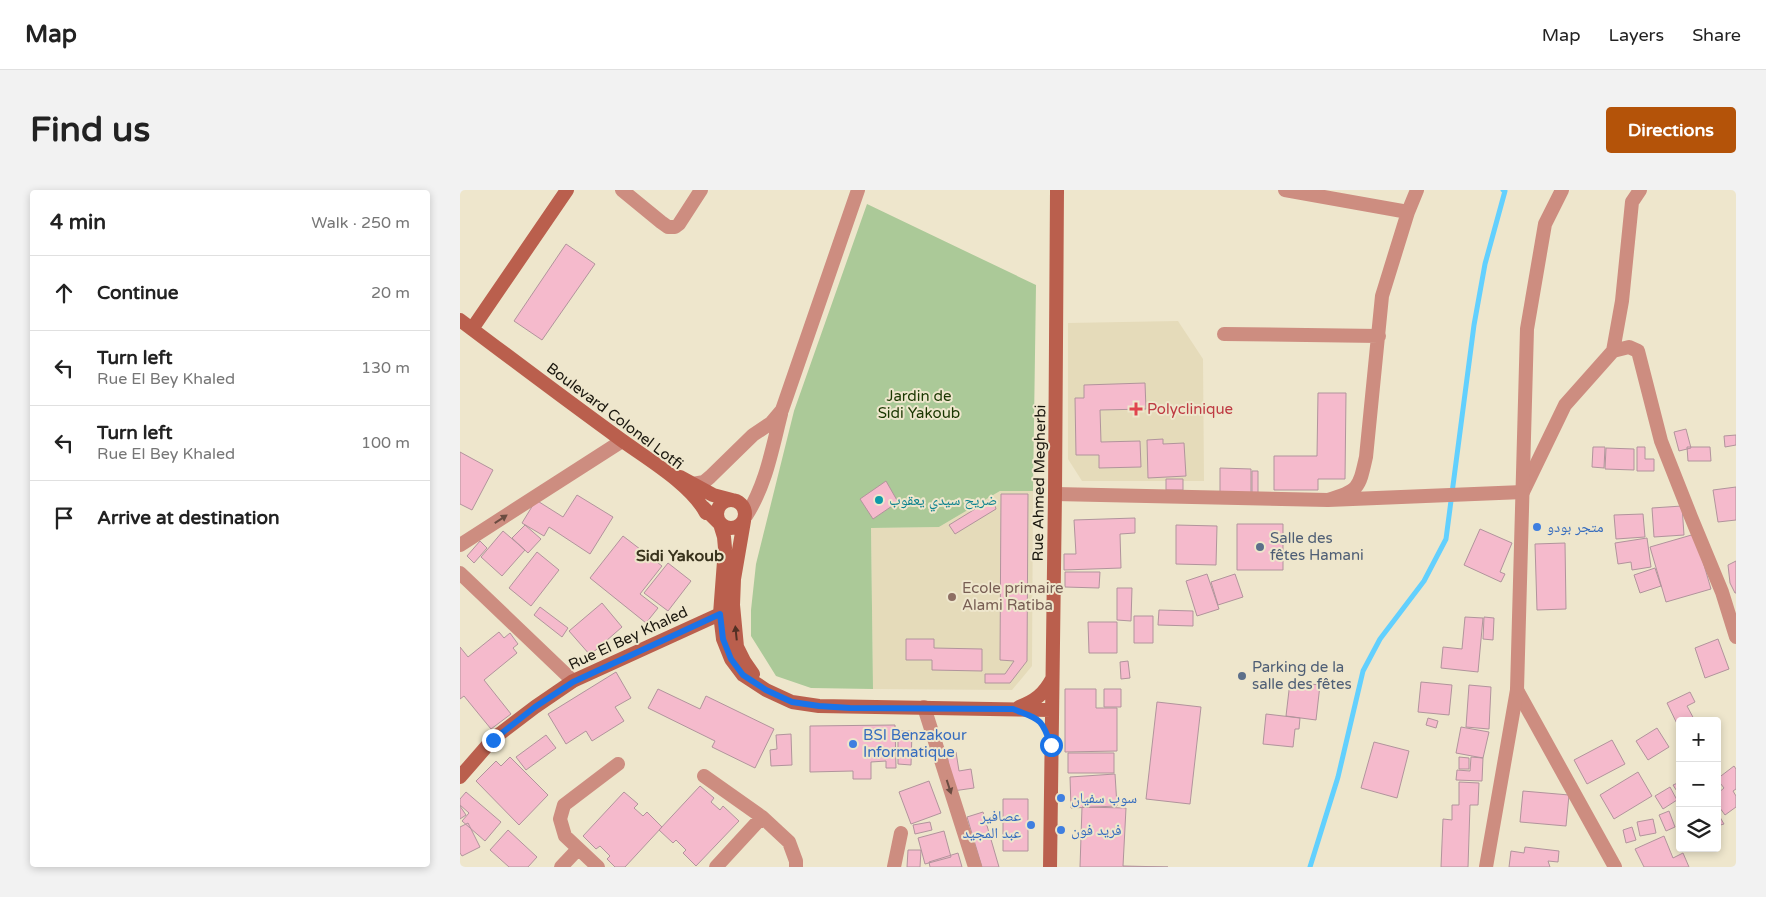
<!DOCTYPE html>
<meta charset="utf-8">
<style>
:root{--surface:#fff;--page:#f2f2f2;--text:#222;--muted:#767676;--line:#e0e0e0;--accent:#b45309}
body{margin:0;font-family:"Varela Round","Noto Naskh Arabic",sans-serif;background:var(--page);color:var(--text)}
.controls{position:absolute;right:15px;bottom:15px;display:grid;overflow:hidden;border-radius:5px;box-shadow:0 2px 8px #0003}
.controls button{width:45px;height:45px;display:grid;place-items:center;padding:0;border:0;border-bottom:1px solid var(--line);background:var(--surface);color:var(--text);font:25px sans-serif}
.stop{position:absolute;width:15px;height:15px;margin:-11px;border:4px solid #1a73e8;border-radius:50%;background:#fff}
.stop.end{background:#1a73e8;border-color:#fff;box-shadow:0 1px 5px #0008}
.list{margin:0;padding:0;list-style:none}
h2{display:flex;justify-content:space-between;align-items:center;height:65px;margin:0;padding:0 20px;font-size:21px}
h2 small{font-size:16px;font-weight:400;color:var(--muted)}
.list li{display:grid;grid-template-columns:32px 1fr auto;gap:15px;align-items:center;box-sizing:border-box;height:75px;padding:0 20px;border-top:1px solid var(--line)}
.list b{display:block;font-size:19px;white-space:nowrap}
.list p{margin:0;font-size:16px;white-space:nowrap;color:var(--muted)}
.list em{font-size:16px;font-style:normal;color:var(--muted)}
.icon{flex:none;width:28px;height:28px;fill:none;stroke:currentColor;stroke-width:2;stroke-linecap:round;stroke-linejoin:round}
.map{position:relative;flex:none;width:1276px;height:677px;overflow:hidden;border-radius:5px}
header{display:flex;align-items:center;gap:30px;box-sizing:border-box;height:70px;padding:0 25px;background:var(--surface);border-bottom:1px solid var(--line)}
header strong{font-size:24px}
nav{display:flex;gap:28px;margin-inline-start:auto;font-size:18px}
.intro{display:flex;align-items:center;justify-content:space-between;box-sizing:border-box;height:120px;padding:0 30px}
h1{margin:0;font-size:35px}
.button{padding:12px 22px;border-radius:5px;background:var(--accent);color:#fff;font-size:18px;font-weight:700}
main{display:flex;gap:30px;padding:0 30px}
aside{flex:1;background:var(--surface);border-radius:5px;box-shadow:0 2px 8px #0003}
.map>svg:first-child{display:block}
</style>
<header>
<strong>Map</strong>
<nav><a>Map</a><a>Layers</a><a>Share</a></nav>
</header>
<div class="intro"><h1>Find us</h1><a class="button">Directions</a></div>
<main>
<aside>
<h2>4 min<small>Walk · 250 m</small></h2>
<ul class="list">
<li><svg class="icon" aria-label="ahead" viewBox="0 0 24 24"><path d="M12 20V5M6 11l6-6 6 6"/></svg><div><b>Continue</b></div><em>20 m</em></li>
<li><svg class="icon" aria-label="left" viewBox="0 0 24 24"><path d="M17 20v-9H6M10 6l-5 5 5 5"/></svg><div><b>Turn left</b><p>Rue El Bey Khaled</p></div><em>130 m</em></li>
<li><svg class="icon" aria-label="left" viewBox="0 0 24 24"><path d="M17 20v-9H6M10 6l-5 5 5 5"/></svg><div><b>Turn left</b><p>Rue El Bey Khaled</p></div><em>100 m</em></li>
<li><svg class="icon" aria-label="arrive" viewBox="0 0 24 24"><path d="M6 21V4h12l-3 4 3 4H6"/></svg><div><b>Arrive at destination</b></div></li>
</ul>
</aside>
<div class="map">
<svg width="1276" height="677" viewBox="0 0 1276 677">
<rect width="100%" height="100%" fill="#eee6cc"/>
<path fill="#e5dbba" d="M718 131 743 169 744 291H622L608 269V133Z
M540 301H573L572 476 552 500 413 499 411 338 479 337Z"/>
<path fill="#abc998" d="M407 14 576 95 573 301H540L479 337 411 338 413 499 351 498 316 486 291 446V420L296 374 334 221Z"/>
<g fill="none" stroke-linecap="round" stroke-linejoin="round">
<path stroke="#62d0fe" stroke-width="5" d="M850 677 878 587 903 481 920 449 964 391 986 349 1014 135 1025 74 1045 1 1043 0"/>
</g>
<path fill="#f5bacc" stroke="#b1949c" d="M106 54 135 74 82 150 54 131Z
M685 193 686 219 640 220 641 252 680 251 681 277 639 278V265H616L615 208H624V195Z
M858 203H886L885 289H858V300H814V266H857Z
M1226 239 1231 258 1219 261 1214 242Z
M1276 245V255L1265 257 1264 246Z
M703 249V254L724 253 726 286 688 288 687 250Z
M1133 257H1145L1144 278 1132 277Z
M1177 257H1185V269H1194V281H1177Z
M1227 257H1250L1251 271H1228Z
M1146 258 1174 259V280L1145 279Z
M0 262 33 280 12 320 0 314Z
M760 278 791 279V307L760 306Z
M792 281H798V305H792Z
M706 289H723V300H706Z
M426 291 438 312 413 329 400 309Z
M1276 297V330L1258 332 1253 300Z
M541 304H568L567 471 550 493H525V484H545L554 471 540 470Z
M117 305 153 327 130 364 89 337 84 346 62 333 76 310 103 327Z
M533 308 536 319 495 344 489 335Z
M1222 316 1224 345 1194 347 1192 318Z
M1183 324 1185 347 1156 349 1154 325Z
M675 328V343L660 344 661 378 604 380V364H616L614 330Z
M777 334H823V380H777Z
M65 335 81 349 68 363 52 348Z
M716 335 757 336 756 375 716 374Z
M1020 339 1052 353 1040 382 1045 384 1041 392 1004 375Z
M43 341 65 360 42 386 21 367Z
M1235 344 1251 399 1206 412 1190 357Z
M163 346 202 376 180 404 198 418 186 433 130 388Z
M1187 348 1191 377 1172 380 1171 372 1158 374 1155 353Z
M20 351 27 358 14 373 7 366Z
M1105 353 1106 419 1077 420 1075 354Z
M77 362 99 380 71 416 49 398Z
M1276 371V403H1275L1270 393 1268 375Z
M208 373 231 391 208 421 184 403Z
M1195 378 1201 396 1180 403 1174 385Z
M605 382H640L639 398 605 397Z
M747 384 759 419 737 426 726 391Z
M775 384 783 407 758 415 751 392Z
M657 398H672L671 431 657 430Z
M142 413 162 437 130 465 109 441Z
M80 417 108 438 102 447 74 425Z
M699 420 733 421V436L698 435Z
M674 426H693V453H674Z
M1005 427 1023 428 1018 482 981 478 983 457 1002 459Z
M1024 427 1034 428 1033 450 1023 449Z
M628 432H657V463H629Z
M39 442 44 448 50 443 58 454 53 458 57 463 24 490 51 524 31 539 4 506 0 509V457L8 467Z
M446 449H474V458L522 459V481L472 480V470H446Z
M1258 449 1269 479 1245 488 1235 458Z
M668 471 670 488 661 489 660 472Z
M156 482 171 508 155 517 164 531 132 551 126 541 106 554 88 524Z
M830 492 860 495 856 530 826 526Z
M961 492 992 495 989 525 958 522Z
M1009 495 1031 497 1029 539 1006 537Z
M198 499 240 519 246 506 314 539 295 578 252 557 255 551 188 518Z
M605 499H636V518H657V561L605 562Z
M644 499H661V517H644Z
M1230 502 1235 512 1227 516 1235 531H1220V540L1207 513Z
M697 512 741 517 730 614 686 609Z
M806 524 840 528 839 539H835L833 557 803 554Z
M968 528 978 531 976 538 966 535Z
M435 535 436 578H426V571L411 572V589H393V581L350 582V536Z
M1001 537 1029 542 1023 568 996 563Z
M1197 538 1209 557 1188 570 1176 551Z
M438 541H452L451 575 438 574Z
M331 544 332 575 311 576 310 560 317 559 316 545Z
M86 545 96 558 66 580 56 567Z
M1152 550 1165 574 1127 594 1114 570Z
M914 552 949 561 937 608 901 598Z
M496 562 499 581 511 579 514 598 493 601 487 564Z
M608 563H654V583H608Z
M50 567 88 605 59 635 16 591 36 571 41 576Z
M999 567 1009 568V579H999Z
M1011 567 1023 568 1022 591 996 590 997 580 1010 581Z
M1274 576 1276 579V599L1273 601 1276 606V617L1265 625 1257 614V604L1264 598 1257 589Z
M1178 582 1192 606 1154 629 1140 605Z
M655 584 657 616 611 618 610 587Z
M469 591 481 623 451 634 439 602Z
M999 592 1019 593 1018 615H1010L1008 677H981L983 629 992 630V615H999Z
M1220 592V606L1213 595Z
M240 596 254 608 251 612 260 620 263 616 279 631 236 676 223 663 226 660 216 650 213 653 199 640Z
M1210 597 1217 610 1203 619 1195 606Z
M1063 601 1109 605 1106 636 1060 632Z
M6 602 41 632 25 651 2 631 9 623 0 615V609Z
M164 602 178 614 174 618 183 626 187 622 202 637 165 677H155L147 669 150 666 140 656 136 659 123 646Z
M543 609H568V661H543Z
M0 616 6 625 0 629Z
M622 617 666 618 663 676 708 677H620Z
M1209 621 1215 637 1206 641 1199 625Z
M523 622 539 677H522L507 627Z
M1257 622 1264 634 1257 636Z
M1193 629 1196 643 1180 646 1177 632Z
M470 632 472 640 455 644 453 635Z
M8 633 20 657 2 666 0 663V637Z
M1172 637 1176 650 1166 653 1163 640Z
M48 640 77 667 68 677H49L30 660Z
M484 641 491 667 465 674 458 648Z
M1204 646 1213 668 1223 663 1229 677H1184L1175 659Z
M1065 657 1099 661 1098 672 1088 671 1090 677H1049L1051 661 1064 663Z
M448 660H461L460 677H447Z
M498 663 502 677H470L469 672Z"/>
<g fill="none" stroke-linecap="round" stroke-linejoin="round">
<path stroke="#cd8d80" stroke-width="14" d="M162 0 201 32 208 37H215L219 34 241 0
M825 0 948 22
M764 144 919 146
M1153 161 1162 111 1172 12 1180 0
M233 294 244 292 250 287 293 245 311 233 322 220 398 0
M595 304 868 310C899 301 899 298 906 267L922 106 948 22 957 0
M868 310 1063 302 1105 215 1153 161 1169 157 1178 161 1201 251 1231 327 1262 402 1276 447
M286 326C306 295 312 259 321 224
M0 355 162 251
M0 383 113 491
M1057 500 1155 677
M464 517 515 677
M244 586 302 627 329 652 336 671V677
M101 677 118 659
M138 677 105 646 100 629 104 615 158 574
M256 677 302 627
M434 677 441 643"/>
<path stroke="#cd8d80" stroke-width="14" d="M1026 677 1057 500 1067 139 1085 34 1102 0"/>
<path stroke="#ba5f4d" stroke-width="14" d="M0 130C53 170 106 210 160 249 186 268 231 294 246 323
M12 139 107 0
M220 287 253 305 272 310
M257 324a14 14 0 1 1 28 0a14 14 0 1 1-28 0Z
M243 317 260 334 264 347 265 358 260 424 263 449 271 469 283 485 306 500 332 512 359 516 592 520
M284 331 274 389 273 415 277 457 284 471 293 484
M559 517C575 511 584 504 592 489
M0 587 33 549 75 517 113 491 260 424
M590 677 595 304 597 0"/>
</g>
<defs><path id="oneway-solid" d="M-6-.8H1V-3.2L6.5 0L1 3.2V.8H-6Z" transform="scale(1.25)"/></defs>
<g fill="#6b4c41">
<use href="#oneway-solid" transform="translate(41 329) rotate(-33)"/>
<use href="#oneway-solid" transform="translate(489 597) rotate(72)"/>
</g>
<use fill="#523024" href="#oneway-solid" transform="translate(276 443) rotate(-96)"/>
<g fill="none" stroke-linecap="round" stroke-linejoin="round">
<path stroke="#1a73e8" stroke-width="6" d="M33 550 75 517 113 492 260 424 263 449 271 469 283 485 306 500 332 512 359 516 390 518 553 519C580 530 581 527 591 555"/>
</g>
<path fill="#e0444e" stroke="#eee6cc" stroke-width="2" d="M673.5 211.5h5v5h5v5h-5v5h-5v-5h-5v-5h5z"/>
<circle fill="#0f9aa8" stroke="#eee6cc" stroke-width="2" cx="419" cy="310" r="5"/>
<g fill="#3f7fe0" stroke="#eee6cc" stroke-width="2">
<circle cx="1077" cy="337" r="5"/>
<circle cx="393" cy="554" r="5"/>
<circle cx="601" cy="608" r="5"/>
<circle cx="571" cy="635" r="5"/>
<circle cx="601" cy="640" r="5"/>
</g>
<g fill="#5c6f8a" stroke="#eee6cc" stroke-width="2">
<circle cx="800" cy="357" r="5"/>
<circle cx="782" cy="486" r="5"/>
</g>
<circle fill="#8d6e63" stroke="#eee6cc" stroke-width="2" cx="492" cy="407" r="5"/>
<g text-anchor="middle" stroke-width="4" stroke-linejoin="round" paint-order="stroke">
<g font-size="15" fill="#1a3700" stroke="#eee6cc">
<text x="459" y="211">Jardin de<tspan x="459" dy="17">Sidi Yakoub</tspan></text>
</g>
<g font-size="15" fill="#be3a42" stroke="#eee6cc" text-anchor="start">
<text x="687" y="224">Polyclinique</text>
</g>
<g font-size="15" fill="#1a170e" stroke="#eee6cc">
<text transform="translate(155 226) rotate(37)" y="5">Boulevard Colonel Lotfi</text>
<text transform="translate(579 293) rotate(-89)" y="5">Rue Ahmed Megherbi</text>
<text transform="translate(168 448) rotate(-25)" y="5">Rue El Bey Khaled</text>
</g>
<g font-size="15" fill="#0d838f" stroke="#eee6cc" text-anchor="start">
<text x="429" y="315">ضريح سيدي يعقوب</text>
</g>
<g font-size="15" fill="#366cbe" stroke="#eee6cc" text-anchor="start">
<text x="1087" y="342">متجر بودو</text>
<text x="403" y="550">BSI Benzakour<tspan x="403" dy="17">Informatique</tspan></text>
<text x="611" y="613">سوب سفيان</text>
<text x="561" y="631" text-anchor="end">عصافير<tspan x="561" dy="17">عبد المجيد</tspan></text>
<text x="611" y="645">فريد فون</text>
</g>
<g font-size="15" fill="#4e5e75" stroke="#eee6cc" text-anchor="start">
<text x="810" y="353">Salle des<tspan x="810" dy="17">fêtes Hamani</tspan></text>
<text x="792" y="482">Parking de la<tspan x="792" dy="17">salle des fêtes</tspan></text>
</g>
<g font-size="15" fill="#785e54" stroke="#eee6cc" text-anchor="start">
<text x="502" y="403">Ecole primaire<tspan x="502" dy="17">Alami Ratiba</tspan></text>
</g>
<g font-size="16" font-weight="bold" fill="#38321c" stroke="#eee6cc">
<text x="220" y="371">Sidi Yakoub</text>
</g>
</g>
</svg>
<div class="controls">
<button>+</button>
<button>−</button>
<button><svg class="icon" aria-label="layers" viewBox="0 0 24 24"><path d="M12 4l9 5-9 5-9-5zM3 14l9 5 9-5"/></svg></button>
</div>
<div class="stop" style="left:591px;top:555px"></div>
<div class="stop end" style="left:33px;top:550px"></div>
</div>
</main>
